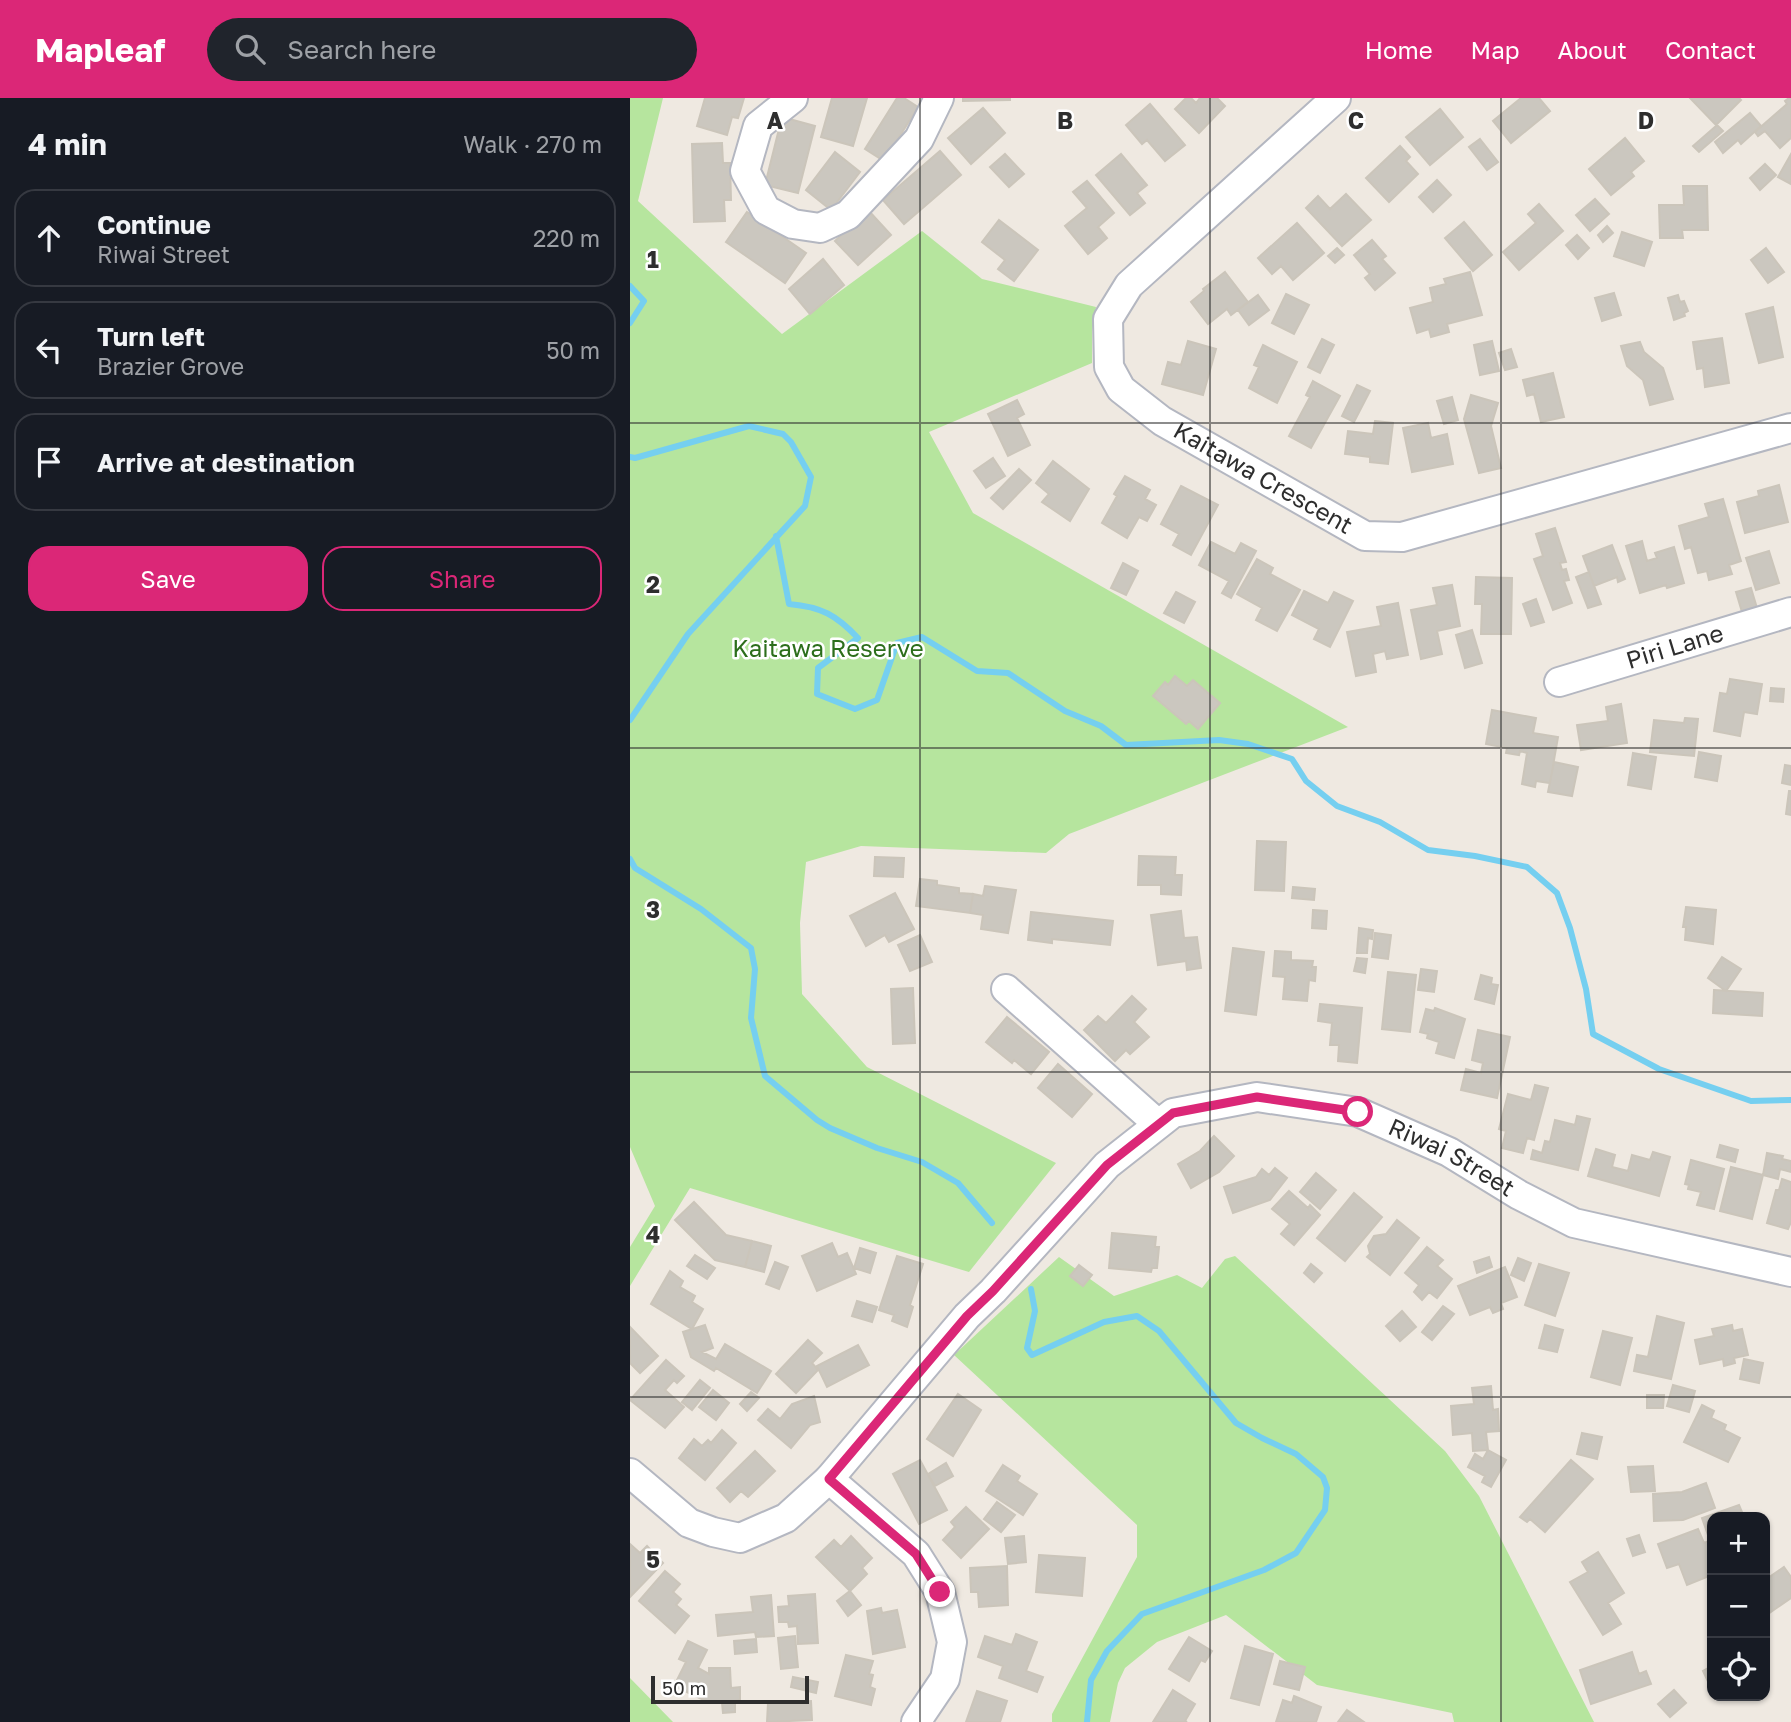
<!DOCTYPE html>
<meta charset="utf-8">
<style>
:root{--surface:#171b24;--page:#20242c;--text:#f1f3f6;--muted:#9ea1a6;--line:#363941;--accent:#db2777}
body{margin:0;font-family:"Golos Text",sans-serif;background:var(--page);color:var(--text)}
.controls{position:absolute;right:21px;bottom:21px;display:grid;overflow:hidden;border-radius:14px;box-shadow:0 2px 5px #0004}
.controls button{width:63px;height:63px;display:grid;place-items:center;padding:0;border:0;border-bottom:2px solid var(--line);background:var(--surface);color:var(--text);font:35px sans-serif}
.scale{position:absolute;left:21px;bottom:18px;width:158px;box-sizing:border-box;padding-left:7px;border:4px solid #2e2e2e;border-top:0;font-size:19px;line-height:24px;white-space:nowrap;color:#2e2e2e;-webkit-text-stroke:5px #fff;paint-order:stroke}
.stop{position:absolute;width:21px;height:21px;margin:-16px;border:5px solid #db2777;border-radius:50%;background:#fff}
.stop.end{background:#db2777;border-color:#fff;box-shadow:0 2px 7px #0008}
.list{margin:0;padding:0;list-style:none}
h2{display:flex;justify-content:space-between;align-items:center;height:91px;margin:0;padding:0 28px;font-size:30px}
h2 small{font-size:23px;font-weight:400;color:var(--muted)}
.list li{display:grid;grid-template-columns:46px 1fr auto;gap:21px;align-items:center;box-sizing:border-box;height:98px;margin:0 14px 14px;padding:0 14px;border:2px solid var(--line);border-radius:21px}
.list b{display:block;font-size:26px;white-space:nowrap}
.list p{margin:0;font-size:23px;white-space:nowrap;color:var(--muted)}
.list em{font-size:23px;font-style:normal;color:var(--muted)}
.actions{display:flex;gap:14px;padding:21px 28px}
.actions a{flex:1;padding:16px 0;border:2px solid var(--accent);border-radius:21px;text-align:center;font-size:24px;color:var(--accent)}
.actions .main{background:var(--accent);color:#fff}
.icon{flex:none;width:38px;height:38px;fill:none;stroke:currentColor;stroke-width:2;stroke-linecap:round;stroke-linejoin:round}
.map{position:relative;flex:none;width:1161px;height:1624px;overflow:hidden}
header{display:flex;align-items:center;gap:42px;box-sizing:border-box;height:98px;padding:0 35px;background:var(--accent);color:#fff}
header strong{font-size:33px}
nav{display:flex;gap:38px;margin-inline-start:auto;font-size:24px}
.search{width:490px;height:63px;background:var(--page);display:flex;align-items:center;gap:18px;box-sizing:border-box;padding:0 24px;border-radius:38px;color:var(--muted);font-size:26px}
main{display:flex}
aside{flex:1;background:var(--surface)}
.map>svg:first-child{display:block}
</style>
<header>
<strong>Mapleaf</strong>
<div class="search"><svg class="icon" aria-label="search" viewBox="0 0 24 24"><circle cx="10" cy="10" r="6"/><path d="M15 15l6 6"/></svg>Search here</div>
<nav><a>Home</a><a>Map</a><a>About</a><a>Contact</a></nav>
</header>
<main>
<aside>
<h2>4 min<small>Walk · 270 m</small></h2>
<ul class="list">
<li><svg class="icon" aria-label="ahead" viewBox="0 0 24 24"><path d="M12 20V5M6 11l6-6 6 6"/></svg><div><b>Continue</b><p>Riwai Street</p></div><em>220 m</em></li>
<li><svg class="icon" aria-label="left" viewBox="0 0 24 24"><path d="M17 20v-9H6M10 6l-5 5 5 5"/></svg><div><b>Turn left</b><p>Brazier Grove</p></div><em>50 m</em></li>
<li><svg class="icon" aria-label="arrive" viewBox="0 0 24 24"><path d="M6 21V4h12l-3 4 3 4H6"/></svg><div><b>Arrive at destination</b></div></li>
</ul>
<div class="actions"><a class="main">Save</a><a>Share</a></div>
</aside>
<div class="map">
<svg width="1161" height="1624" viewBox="0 0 1161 1624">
<rect width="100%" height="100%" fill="#efe9e1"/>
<path fill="#b6e59e" d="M0 0H33L8 103 152 236 292 133 352 181 466 209 462 233V265L299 334 343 415 718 629 439 736 416 755 231 748 176 764 170 825 172 896 237 969 426 1065 339 1174 60 1090 0 1188V1149L25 1108 0 1049Z
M605 1158 815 1353 849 1398 964 1624H824L822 1615 687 1587 596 1517 527 1544 495 1570 488 1585 480 1624H422V1616L507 1459V1427L324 1257 429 1159 484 1198 547 1177 572 1190 595 1161Z
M0 1580 43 1624H0Z"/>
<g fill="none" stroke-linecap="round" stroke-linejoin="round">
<path stroke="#75cff0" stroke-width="6" d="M0 188 14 203 0 225
M0 359 5 360 119 328 153 336 161 344 181 379 175 408 58 536 0 622
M146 438 159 506C192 509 206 517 228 540L188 570 187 596 225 611 247 602 267 545 292 539 347 573 378 575 435 613 471 628 496 647 589 642 618 646 662 661 676 683 707 708 750 724 798 752 845 758 897 769 927 795 940 830 956 891 963 936 1029 971 1121 1003 1161 1002
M0 761 5 770 71 811 121 850 125 871 121 920 135 978 187 1022 200 1030 247 1050 292 1064 328 1085 362 1125
M401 1191 405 1213 397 1250 402 1257 474 1224 507 1218 529 1233 606 1325 632 1340 666 1356 693 1379 697 1390 695 1412 666 1455 634 1472 512 1516 477 1553 461 1582 457 1624"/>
</g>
<path fill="#cbc7bf" stroke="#cbc5ba" stroke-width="2" d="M75 0H114L108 20 102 19 97 37 67 28Z
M202 0H237L223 48 191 39Z
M267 0H274L288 9 254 63 235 51Z
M333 0H380V2L333 3Z
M556 0H561L566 5 570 0H587L595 8 569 35 545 11Z
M891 0H909L920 13 881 45 863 23Z
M1060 0H1109L1111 2 1086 27Z
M1159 0H1161V40L1150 50 1135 33 1128 38 1125 34 1157 6 1155 3Z
M520 6 555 47 535 63 517 42 512 46 496 27Z
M353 10 375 35 341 66 318 40Z
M810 11 833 39 800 67 776 39Z
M1120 15 1131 28 1111 46 1108 42 1093 55 1085 44Z
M152 19 185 28 168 95 135 87Z
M1087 27 1093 33 1069 54 1063 48Z
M995 40 1014 63 1001 74 1004 78 981 97 959 71Z
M850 41 868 64 857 72 839 49Z
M92 45 93 65H100L101 102H94L95 123 64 124 62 46Z
M770 48 780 59 776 63 788 76 759 104 736 80Z
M310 53 331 77 274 126 253 102Z
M205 54 230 74 201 112 176 92Z
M375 56 394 76 379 89 360 69Z
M491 56 517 87 507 95 515 105 500 117 466 77Z
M1161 56V86L1148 79Z
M1135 66 1146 77 1130 92 1120 80Z
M807 82 821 97 803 114 789 99Z
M457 83 484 115 468 129 477 140 458 156 435 128 457 110 443 94Z
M1053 88H1077L1078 132H1052L1053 140H1030L1029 107H1054Z
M716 96 741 122 712 148 676 110 688 98 700 111Z
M965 101 979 116 960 133 946 117Z
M909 106 933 133 889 172 873 154 906 125 898 116Z
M238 112 261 137 228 167 205 143Z
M117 114 176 155 155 185 96 144Z
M369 122 408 152 384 183 368 171 375 162 352 144Z
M834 124 862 157 843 173 815 140Z
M667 125 694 155 663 182 651 168 642 176 628 160Z
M977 128 983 135 973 144 968 137Z
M992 134 1022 144 1014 168 984 158Z
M947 137 959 150 948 161 936 147Z
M742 142 756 158 752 161 765 175 745 192 735 180 740 176 724 157Z
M707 150 714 157 705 165 698 158Z
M1136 150 1154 174 1138 185 1121 162Z
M193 161 214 187 180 216 159 191Z
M595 174 618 204 601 217 597 211 578 226 561 204 574 193 573 191Z
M840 174 852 217 817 226 819 234 801 239 799 231 787 235 780 210 803 204 800 190 816 186 814 181Z
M984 195 991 217 972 223 965 200Z
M656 196 679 207 664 236 642 225Z
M628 197 639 212 619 227 608 212Z
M1048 197 1050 204 1054 203 1058 213 1054 215 1055 218 1044 222 1038 200Z
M1143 209 1153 259 1129 265 1116 216Z
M1092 240 1099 285 1075 289 1073 270 1067 271 1063 244Z
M692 241 704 247 690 275 678 269Z
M558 243 586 251 573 297 532 286 538 264 551 267Z
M862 243 869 273 850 277 844 247Z
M1010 244 1014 254 1033 270 1043 301 1020 307 1013 282 997 268 991 248Z
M633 247 667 264 647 305 619 290 629 269 624 267Z
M881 251 887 269 875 272 869 255Z
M923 275 934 319 911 324 904 296 897 298 893 282Z
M683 283 710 298 681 350 659 338 680 299 676 297Z
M727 287 740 293 724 324 712 318Z
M841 297 868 305 861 328 871 370 849 375 834 321Z
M822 299 828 322 814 326 807 303Z
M387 302 394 316 387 320 400 347 378 358 358 316Z
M745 323 763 325 758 366 740 364V359L715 356 718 333 743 336Z
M798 325 801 340 817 336 823 366 782 374 773 330Z
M363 360 375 378 356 390 344 373Z
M423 363 459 391 440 423 412 404 419 396 406 385Z
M389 371 401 382 373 411 361 400Z
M495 378 520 392 515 401 526 407 517 423 509 419 497 440 472 425 487 398 484 396Z
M1149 387 1158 424 1115 435 1107 404 1129 398 1128 393Z
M551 388 588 407 561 457 543 447 549 436 531 426Z
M1093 401 1111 463 1099 467 1102 476 1079 482 1077 473 1068 475 1061 449 1055 451 1049 428 1079 419 1075 406Z
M925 430 936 464 930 465 932 472 936 471 939 482 934 483 942 505 923 512 904 461 913 458 906 436Z
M1012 443 1017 463 1027 460 1025 455 1044 449 1054 485 1037 490 1036 487 1010 495 996 448Z
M581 444 605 456 611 445 626 453 601 500 592 495 599 483 569 467Z
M982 447 995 481 988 484 987 479 964 488 953 458Z
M1139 453 1149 485 1126 492 1116 460Z
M627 461 643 470 640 476 670 492 647 533 626 522 632 510 607 496Z
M493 465 508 473 496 497 481 490Z
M959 474 971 506 958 510 946 479Z
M846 479 882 480 881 536H851L852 506H845Z
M822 487 830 528 807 533 812 556 791 561 781 512 807 507 803 490Z
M1121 490 1127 510 1112 514 1106 494Z
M674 493 698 505 704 494 723 503 700 549 684 541 689 531 662 517Z
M546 494 565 504 554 525 534 515Z
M906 501 914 524 901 528 893 506Z
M768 505 778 557 757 561 755 553 743 556 746 574 726 578 717 534 751 528 747 509Z
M842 532 852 565 835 570 826 537Z
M545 578 557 588 563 582 590 605 568 631 559 623 556 626 523 598 535 584 538 587Z
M1100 581 1132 586 1127 616 1114 614 1110 638 1084 633 1090 595 1097 596Z
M1141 590 1154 591 1153 604 1140 603Z
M991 606 997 645 951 652 947 627 978 623 976 609Z
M862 612 906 620 903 635 928 639 920 685 906 683 905 689 892 686 897 655 890 653 889 657 876 655 877 650 856 646Z
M1055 620 1068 621 1064 658 1020 654 1024 622 1054 625Z
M1069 654 1091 658 1087 683 1065 679Z
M1003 655 1026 659 1021 691 998 687Z
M924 664 948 669 942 698 918 694Z
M1155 667 1161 668V687L1152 685Z
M1159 693H1161V717L1156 716Z
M627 743 656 744 654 793 625 792Z
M509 758 546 759 545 777H552L551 797 531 796V787H508Z
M245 759 274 760 273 779 244 778Z
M290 781 307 783V787L329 790V795L343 796 340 815 286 808Z
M355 788 386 792 378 835 351 831 353 817 340 815 343 796 353 798Z
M663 789 685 791 684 802 662 800Z
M265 795 284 831 259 844 255 837 236 848 220 818Z
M1056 809 1086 812 1083 846 1055 842 1056 829H1053Z
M683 812 697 813 696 831 682 830Z
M551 813 554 840 567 839 571 870 557 872 556 863 528 867 521 817Z
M401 814 483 823 480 847 422 841V845L398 842Z
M729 830 743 832 742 841 738 840 737 855H727Z
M745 835 761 837 758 861 742 859Z
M290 837 302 864 280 873 268 847Z
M603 850 634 854 626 917 595 913Z
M645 853 661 854V862L683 863 682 869H686L685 883 679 882 677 903 653 901 655 879 643 878Z
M1092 859 1111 871 1096 893 1078 880Z
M727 860 737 861 735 875 724 873Z
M791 871 807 873 804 894 788 892Z
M758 874 786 877 780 934 752 931Z
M851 877 862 880 861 886 868 887 864 906 845 901Z
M283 890 285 945 263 946 261 891Z
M1084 892 1133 895 1132 918 1083 915Z
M502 898 516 911 504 924 519 939 500 956 496 952 485 963 454 932 468 918 476 925Z
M690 906 732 910 727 965 708 963 709 947H700L702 925 688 923Z
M805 910 835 921 824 960 806 955 809 944 797 940 798 936 790 934 796 911 804 913Z
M377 919 419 954 401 976 384 962 382 965 356 944Z
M848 932 880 939 867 1000 831 992 836 971 851 975 853 965 842 962Z
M428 966 462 996 442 1019 408 990Z
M905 987 918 990 904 1042 897 1040 893 1055 872 1050 876 1033 869 1031 878 996 901 1002Z
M947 1018 960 1021 948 1072 901 1061 903 1052 912 1055 915 1043 920 1044 925 1022 945 1027Z
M584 1038 604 1058 589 1074 561 1090 548 1066 570 1053Z
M1090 1047 1108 1052 1105 1064 1087 1059Z
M966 1051 985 1057 982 1069 998 1073 1002 1057 1020 1062 1023 1054 1040 1059 1029 1098 958 1078Z
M1137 1055 1153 1058 1152 1061 1161 1063V1074L1150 1071 1148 1081 1133 1077Z
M1061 1062 1094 1071 1084 1111 1067 1107 1071 1094 1058 1091 1059 1087 1055 1086Z
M1101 1069 1133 1077 1122 1121 1090 1113Z
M645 1070 657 1080 640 1102 603 1115 594 1089 626 1079 632 1071 639 1077Z
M686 1075 706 1092 690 1111 670 1094Z
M1152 1081 1161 1084V1124L1158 1131 1137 1125 1146 1092H1149Z
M659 1093 678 1110 680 1107 690 1117 664 1147 651 1136 660 1126 642 1111Z
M724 1095 752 1119 715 1163 687 1140Z
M64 1104 96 1137 122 1143 115 1169 85 1162 45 1122Z
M767 1122 789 1140 760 1177 737 1159 740 1156 738 1148 744 1138 756 1136Z
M482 1135 526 1139 525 1149H529L527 1170H522L521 1174 479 1170Z
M122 1143 141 1148 134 1174 115 1169Z
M202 1145 208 1159 217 1155 226 1176 187 1193 172 1158Z
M797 1149 813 1162 807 1168 822 1181 807 1200 799 1194 792 1202 784 1194 789 1187 775 1175Z
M230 1150 246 1155 240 1175 224 1170Z
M65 1157 85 1170 77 1181 57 1168Z
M267 1158 293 1166 280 1207 283 1209 277 1229 262 1223 264 1217 249 1212Z
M859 1159 862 1169 847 1175 844 1164Z
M888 1160 901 1165 894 1183 881 1177Z
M145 1164 158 1169 149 1191 136 1186Z
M681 1166 692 1175 684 1184 674 1175Z
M909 1166 939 1175 925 1218 895 1207Z
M449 1167 462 1177 453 1188 440 1178Z
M875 1169 887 1199 871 1205 873 1211 863 1215 860 1209 840 1217 828 1188Z
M40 1173 53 1183 50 1189 65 1198 62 1204 73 1211 62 1231 21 1206Z
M227 1203 247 1209 242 1224 222 1218Z
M813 1208 824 1216 802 1242 792 1234Z
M772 1213 786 1229 770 1243 756 1228Z
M1027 1218 1054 1225 1041 1281 1004 1273 1007 1257 1018 1259Z
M75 1227 83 1250 72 1254 86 1261 95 1246 141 1273 127 1295 86 1270 84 1273 61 1259 53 1234Z
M915 1227 933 1232 927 1254 909 1250Z
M1102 1227 1103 1233 1112 1231 1118 1257 1104 1260 1105 1265 1094 1268 1093 1261 1070 1266 1065 1242 1084 1238 1082 1231Z
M0 1229 28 1258 10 1275 0 1265Z
M973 1233 1002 1240 990 1287 961 1279Z
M178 1242 192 1255 182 1265 188 1272 166 1295 146 1276Z
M228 1247 239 1267 197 1289 187 1268Z
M1114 1261 1133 1265 1129 1285 1110 1281Z
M36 1262 54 1278 47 1285 44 1282 35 1292 54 1309 35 1330 0 1302Z
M70 1282 80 1290 62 1312 52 1304Z
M1043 1287 1065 1293 1059 1314 1037 1308Z
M861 1288 863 1312 868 1311 869 1333 856 1334 858 1352 843 1353 842 1335 823 1337 821 1308 844 1306 842 1290Z
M83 1292 99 1305 86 1322 69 1309Z
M121 1294 129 1300 117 1313 110 1306Z
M328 1296 351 1312 323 1358 297 1341Z
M1017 1297H1034L1033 1310H1017Z
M184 1298 190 1324 180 1327 161 1350 128 1322 138 1311 150 1321 162 1306Z
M1072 1307 1084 1313 1081 1320 1096 1327 1094 1332 1110 1340 1098 1364 1054 1344Z
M92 1332 106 1345 75 1382 49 1360 64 1341 72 1348 78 1342 81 1345Z
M952 1335 972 1339 967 1361 947 1356Z
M858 1352 876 1362 861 1389 852 1384 855 1378 838 1369 845 1356 853 1361Z
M125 1353 145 1373 118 1399 111 1393 100 1404 87 1390Z
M290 1362 317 1412 289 1426 263 1376Z
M941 1362 963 1381 915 1434 900 1421 897 1424 890 1419Z
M316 1365 323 1378 305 1388 298 1376Z
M373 1367 390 1378 387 1383 407 1396 393 1417 356 1393Z
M1023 1368 1025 1393 1001 1394 998 1369Z
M1076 1385 1085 1410 1053 1422 1024 1423 1023 1396 1052 1394Z
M367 1404 385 1417 371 1434 354 1421Z
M1109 1407 1114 1419H1082V1435L1078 1437 1072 1420Z
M336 1409 359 1431 331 1460 313 1442 325 1429 321 1424Z
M1068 1431 1074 1445 1079 1443 1082 1450V1457L1078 1459 1082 1477 1057 1487 1049 1466 1037 1470 1028 1446Z
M1009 1437 1015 1454 1003 1458 997 1441Z
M221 1438 242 1460 232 1470 237 1476 220 1493 186 1459 204 1442 211 1449Z
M394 1438 396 1464 378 1466 375 1440Z
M0 1446 10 1455 17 1448 33 1465 0 1499Z
M968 1454 994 1495 978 1505 991 1526 973 1537 940 1484 958 1474 952 1464Z
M409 1457 455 1460 452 1498 406 1494Z
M377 1468 378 1507 349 1509 348 1494H341L340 1470Z
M1154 1469 1161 1479V1500L1135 1518V1482Z
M35 1473 50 1486 43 1494 51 1501 46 1507 59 1518 45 1535 9 1503Z
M220 1493 231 1507 218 1518 207 1503Z
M185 1496 188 1545 168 1546 167 1528 159 1529 158 1524H149L148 1509 159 1508 158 1498Z
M141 1497 144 1538 126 1539 125 1534 88 1538 86 1517 123 1514 121 1499Z
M251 1510 252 1515 267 1512 275 1549 243 1556 237 1513Z
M386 1536 407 1544 396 1573 413 1579 407 1594 369 1580 373 1568 348 1559 355 1538 382 1547Z
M165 1538 168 1569 151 1571 148 1540Z
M559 1539 582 1553 575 1564 571 1562 559 1583 539 1571Z
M126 1541 127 1554 105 1556 104 1543Z
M58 1543 77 1552 68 1570 79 1576V1570H100L101 1590 110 1589V1602L105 1603V1614L93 1615 92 1605H80L44 1588 56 1564 49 1561Z
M615 1548 643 1556 629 1607 601 1600Z
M1002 1554 1009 1576 1016 1573 1021 1586 961 1606 950 1572Z
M216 1557 243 1563 239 1576 243 1577 240 1589 245 1591 241 1607 205 1598Z
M650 1563 675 1569 669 1592 644 1586Z
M1082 1568V1592L1073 1573Z
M163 1579 188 1584 186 1595 161 1589Z
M543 1592 565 1606 555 1623 557 1624H523Z
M1044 1592 1056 1605 1040 1619 1028 1606Z
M347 1593 377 1603 370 1624H336Z
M664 1598 691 1609 686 1624H646L653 1602 662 1605Z
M181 1603 182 1622 137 1624 138 1605Z
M717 1612 734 1624H708Z"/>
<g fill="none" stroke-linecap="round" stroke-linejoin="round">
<g stroke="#b4b7c1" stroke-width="32">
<g id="minor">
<path d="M163 0 128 28 115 73 136 112 163 126 190 130 218 117 289 41 309 0"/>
<path id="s1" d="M706 0 499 187 478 221 479 269 491 291 532 323 735 438 772 439 1161 330"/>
<path id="s2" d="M929 584 1161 514"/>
<path d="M376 891 528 1026"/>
<path id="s3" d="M0 1375 59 1425 83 1434 110 1440 156 1420 199 1381 337 1218 363 1193 477 1067 543 1015 627 999 728 1014 819 1054 889 1097 944 1125 1161 1174"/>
<path d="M199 1381 286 1456 310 1494 322 1544 315 1581 286 1624"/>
</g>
</g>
<use href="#minor" stroke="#fff" stroke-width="28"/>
</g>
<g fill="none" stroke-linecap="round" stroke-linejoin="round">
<path stroke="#db2777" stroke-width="9" d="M310 1494 286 1456 199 1381 337 1218 363 1193 477 1067 543 1015 627 999 728 1014"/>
</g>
<path fill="none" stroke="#2e2e2e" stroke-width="2" stroke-opacity="0.55" d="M290 0V1624M580 0V1624M871 0V1624M0 325H1161M0 650H1161M0 974H1161M0 1299H1161"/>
<g text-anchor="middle" stroke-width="5" stroke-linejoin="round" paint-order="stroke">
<g font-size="24" fill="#2e2e2e" stroke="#fff">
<text dy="8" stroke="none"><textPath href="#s1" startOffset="560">Kaitawa Crescent</textPath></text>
<text dy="8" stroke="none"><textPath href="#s2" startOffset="121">Piri Lane</textPath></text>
<text dy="8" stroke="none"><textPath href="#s3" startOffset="1034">Riwai Street</textPath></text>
</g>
<g font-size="24" fill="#2c6e1b" stroke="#fff">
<text x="198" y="559">Kaitawa Reserve</text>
</g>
</g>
<g font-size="23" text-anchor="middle" font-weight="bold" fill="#2e2e2e" stroke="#fff" stroke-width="5" stroke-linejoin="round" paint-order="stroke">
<text x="145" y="31">A</text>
<text x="435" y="31">B</text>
<text x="726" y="31">C</text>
<text x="1016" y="31">D</text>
<text x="23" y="170">1</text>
<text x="23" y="495">2</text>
<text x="23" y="820">3</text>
<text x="23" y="1145">4</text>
<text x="23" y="1470">5</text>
</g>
</svg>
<div class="controls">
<button>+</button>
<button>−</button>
<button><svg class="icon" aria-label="locate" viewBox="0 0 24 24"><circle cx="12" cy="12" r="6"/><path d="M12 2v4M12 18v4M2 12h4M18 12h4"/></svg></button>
</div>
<div class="scale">50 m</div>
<div class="stop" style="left:728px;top:1014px"></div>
<div class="stop end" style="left:310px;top:1494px"></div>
</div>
</main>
